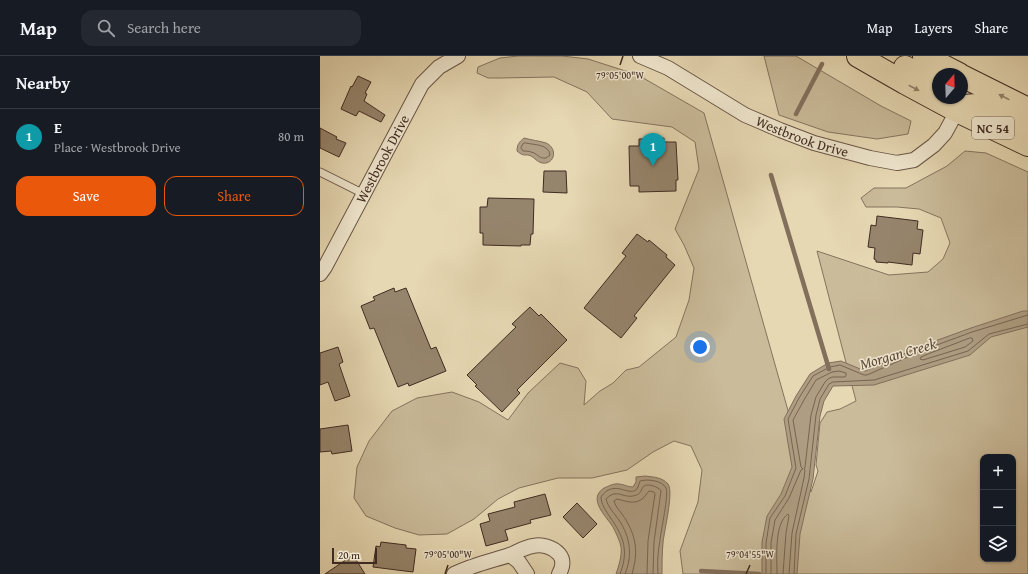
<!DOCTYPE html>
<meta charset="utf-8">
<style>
:root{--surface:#171b24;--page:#242831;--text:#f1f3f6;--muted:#9ea1a6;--line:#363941;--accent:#ea580c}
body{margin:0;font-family:"Gentium Book Plus",serif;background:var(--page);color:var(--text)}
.controls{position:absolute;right:12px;bottom:12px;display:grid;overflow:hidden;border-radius:8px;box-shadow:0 1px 3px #0004}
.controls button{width:36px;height:36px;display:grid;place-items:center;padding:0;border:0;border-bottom:1px solid var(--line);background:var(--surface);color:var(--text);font:20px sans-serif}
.compass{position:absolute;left:612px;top:12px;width:36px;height:36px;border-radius:50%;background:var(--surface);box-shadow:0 1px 3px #0004;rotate:19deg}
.scale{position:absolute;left:12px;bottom:10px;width:45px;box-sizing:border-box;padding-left:4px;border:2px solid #402b22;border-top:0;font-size:11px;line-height:14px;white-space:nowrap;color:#402b22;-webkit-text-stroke:3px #efe6ce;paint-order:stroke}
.you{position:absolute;left:380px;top:291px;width:14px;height:14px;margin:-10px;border:3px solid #fff;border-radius:50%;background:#1a73e8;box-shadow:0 0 0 6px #1a73e833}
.badge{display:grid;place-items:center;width:26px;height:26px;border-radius:50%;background:var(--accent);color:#fff;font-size:13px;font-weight:700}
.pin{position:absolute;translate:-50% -33px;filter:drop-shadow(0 1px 2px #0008)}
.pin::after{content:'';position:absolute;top:21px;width:14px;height:12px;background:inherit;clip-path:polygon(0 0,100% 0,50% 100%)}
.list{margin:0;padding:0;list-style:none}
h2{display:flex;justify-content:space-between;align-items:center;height:52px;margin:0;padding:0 16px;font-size:17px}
h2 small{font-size:13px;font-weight:400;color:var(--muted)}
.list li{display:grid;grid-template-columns:26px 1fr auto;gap:12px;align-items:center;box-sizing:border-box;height:56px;padding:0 16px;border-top:1px solid var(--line)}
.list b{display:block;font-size:15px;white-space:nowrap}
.list p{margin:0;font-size:13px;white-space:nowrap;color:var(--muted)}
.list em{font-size:13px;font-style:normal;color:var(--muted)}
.actions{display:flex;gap:8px;padding:12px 16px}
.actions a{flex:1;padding:9px 0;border:1px solid var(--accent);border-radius:12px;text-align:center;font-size:14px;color:var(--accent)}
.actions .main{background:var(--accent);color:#fff}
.icon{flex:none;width:22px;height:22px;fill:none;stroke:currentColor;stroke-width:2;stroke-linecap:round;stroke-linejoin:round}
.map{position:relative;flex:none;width:708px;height:518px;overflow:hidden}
header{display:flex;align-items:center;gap:24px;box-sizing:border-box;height:56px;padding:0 20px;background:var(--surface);border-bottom:1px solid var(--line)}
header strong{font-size:19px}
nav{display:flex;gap:22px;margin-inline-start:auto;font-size:14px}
.search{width:280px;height:36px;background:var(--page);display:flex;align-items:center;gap:10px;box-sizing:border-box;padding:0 14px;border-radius:12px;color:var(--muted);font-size:15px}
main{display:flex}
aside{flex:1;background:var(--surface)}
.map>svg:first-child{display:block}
</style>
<header>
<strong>Map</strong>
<div class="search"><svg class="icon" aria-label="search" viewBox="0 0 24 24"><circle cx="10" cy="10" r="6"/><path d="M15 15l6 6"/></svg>Search here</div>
<nav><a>Map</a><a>Layers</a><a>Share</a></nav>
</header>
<main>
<aside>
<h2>Nearby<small></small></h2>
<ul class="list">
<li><span class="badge" style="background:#0f9aa8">1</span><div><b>E</b><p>Place · Westbrook Drive</p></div><em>80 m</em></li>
</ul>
<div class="actions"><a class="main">Save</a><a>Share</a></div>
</aside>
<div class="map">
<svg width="708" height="518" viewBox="0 0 708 518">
<rect width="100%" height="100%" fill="#e6d8b3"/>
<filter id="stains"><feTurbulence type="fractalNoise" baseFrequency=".005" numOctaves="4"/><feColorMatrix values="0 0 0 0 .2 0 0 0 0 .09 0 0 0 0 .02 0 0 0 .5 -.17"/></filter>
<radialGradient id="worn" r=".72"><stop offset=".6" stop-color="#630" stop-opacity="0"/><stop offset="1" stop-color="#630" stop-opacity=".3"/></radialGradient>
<path fill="#cabb9a" stroke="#85735e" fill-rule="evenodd" d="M198 0H242L268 3 318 19 384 57 491 436 498 415 496 409 500 367 507 356 520 353 536 345 497 195 569 219 608 216 623 203 630 187 621 162 599 153 577 151H546L541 142 554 132H586L627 110 645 95 666 97 708 116V518H363L360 495 378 446 382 414 371 390 354 385 333 396 307 414 272 422H238L199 432 178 443 154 463 127 478 99 479 75 472 46 460 34 442 37 411 49 385 72 355 97 342 132 336 159 346 188 364 208 337 240 307 258 312 266 325 264 349 280 335 293 327 306 314 319 311 356 281 369 244 374 212 364 189 355 173 379 113 375 86 352 71 292 63 267 36 234 21 180 22H168L157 17 158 11 180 2ZM663 401H693V503H663Z
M444 0H476L561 50 591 65 588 78 557 83 508 76 459 59Z"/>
<path fill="#ae9d82" stroke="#826f5c" d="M204 82C211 84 220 85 226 87 238 92 235 109 222 107 217 106 215 102 211 100 205 97 205 102 197 95 197 89 199 86 204 82Z
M703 255H708V271L671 281 650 299 554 329 513 330 504 345 500 360 493 423 480 478 477 518H442V486L447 460 461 438 472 411 464 363 476 340 490 318 508 307 521 305 545 315 604 289 651 272Z
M325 420C333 421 342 421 348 428 354 436 344 475 343 487 342 497 342 508 342 518H296C299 509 302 500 301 491 300 485 296 477 293 471 286 460 267 443 284 432 287 431 292 428 295 428 302 427 307 431 313 431L316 426V421Z"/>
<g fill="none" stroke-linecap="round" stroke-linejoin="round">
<path stroke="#776452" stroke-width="1" d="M204 87H206C214 89 229 88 230 99L226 102C219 103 217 97 211 96 208 95 206 95 203 95L201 92Z
M650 282H652L653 285 645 291 603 304 600 303 601 301 608 298Z
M300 518C309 495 304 481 290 461 286 455 281 448 281 441 293 423 308 440 316 434 318 432 319 428 320 425 327 423 342 424 346 432 349 438 341 474 340 484 338 495 337 507 338 518
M305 518C313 499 310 481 299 464 294 457 288 451 286 443 297 432 302 442 313 440 323 438 320 433 324 430 328 427 339 431 341 435L334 486 333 518
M312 518C318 497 317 483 306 464 302 457 296 452 294 445L297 443C306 445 314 449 322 443 325 441 327 437 329 435L334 436 335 438 328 485 327 518
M446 518V487L450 462 465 440 476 412 468 363 479 342 493 320 510 311 520 309 544 319H547L606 293 652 276 708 259
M451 518V487L455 464 469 442 481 414 483 413 481 411 473 364 484 344 496 324 512 316 519 315 526 317V320L525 321H512L508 323 505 326 496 341 491 359 485 411 484 413 485 414 484 422 472 477 469 518
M457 518C457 503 454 467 468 458L469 460 466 477 463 518
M474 518 476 478 489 423 496 359 500 343 509 328 513 326 554 324 648 295 669 278 708 268"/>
<path stroke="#826f5c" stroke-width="4.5" d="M476 58 502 8
M451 119 509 313
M381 515 439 518"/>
</g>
<path fill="#96856d" stroke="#402b22" d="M38 20 51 26 45 37 47 38 44 45 65 59 61 66 39 55 36 60 21 53 31 30 32 31Z
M0 72 17 81 16 83 26 87 19 101 0 92Z
M344 82V86H356L358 124H356V135L319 136V130H310L309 90H319V83Z
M224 115H246L247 137 223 136Z
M168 142 214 143 213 178H211L210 189H201V190L163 189V177H160V151H167Z
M557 160 598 165 597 173 603 174 600 198 593 197 592 209 568 206V207L556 206V204L554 203 555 192 548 191 551 169 556 170Z
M317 178 328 186 329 184 347 199 346 201 355 209 314 260 317 262 301 282 264 252 306 200 302 197Z
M74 232 75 236 86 232 111 293 116 291 126 315 89 330 88 327 78 331 54 272 50 273 41 250 55 244 53 241Z
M210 251 219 260 221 258 247 284 197 334 200 337 182 356 155 330 157 329 147 319 196 271 192 268Z
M18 291 23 306 19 308 30 340 15 345 8 326 0 329V297Z
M28 369 32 395 12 398 11 395 0 396V373Z
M225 438 231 459 210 464 211 467 185 474 188 484 166 490 160 468 170 465 168 458 195 451 194 446Z
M257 447 277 468 263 482 243 461Z
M61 486 86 489V492L96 493 93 516 53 511 56 490 60 491Z
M33 499 45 518H5Z"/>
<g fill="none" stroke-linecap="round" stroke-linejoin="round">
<g stroke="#6a5646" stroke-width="9">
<path id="service" d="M0 116 44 138"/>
</g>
<g stroke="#6a5646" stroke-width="16">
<g id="minor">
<path id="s1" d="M320 0 348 12 425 59 460 74 494 87 550 102 577 107 594 104 614 89 625 77 637 55"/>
<path id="s2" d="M0 218 5 211 102 28 119 11 138 0"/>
<path d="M190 499 199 506 207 518"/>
<path d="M134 518C152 509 171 505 190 499 197 496 205 491 213 490 222 488 233 491 239 498 244 504 243 511 239 518"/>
</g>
</g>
<g stroke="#402b22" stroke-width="24">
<path id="trunk" d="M538 0 585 27 637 55 708 89
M604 0 639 18
M585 11 618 27
M642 20 708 53
M638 54C653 40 691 60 708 67"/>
</g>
<use href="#service" stroke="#efe6ce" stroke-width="7"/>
<use href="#minor" stroke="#efe6ce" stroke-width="14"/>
<use href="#trunk" stroke="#e6d8b3" stroke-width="22"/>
</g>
<defs><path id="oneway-solid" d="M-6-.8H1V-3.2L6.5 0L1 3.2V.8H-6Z"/></defs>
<g fill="#93826a">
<use href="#oneway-solid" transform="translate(594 32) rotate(28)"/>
<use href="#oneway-solid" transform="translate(684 41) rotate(-153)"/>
</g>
<path fill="none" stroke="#402b22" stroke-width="1.5" d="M300 9 303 0M125 518 128 509M426 518 430 509"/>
<g text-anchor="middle" stroke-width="3" stroke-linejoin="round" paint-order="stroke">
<rect fill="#efe6ce" stroke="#746356" stroke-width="1" x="652" y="61" width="42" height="22" rx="3"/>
<g font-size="13" font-weight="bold" fill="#402b22">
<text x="673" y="77">NC 54</text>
</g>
<g font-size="14" fill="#402b22" stroke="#efe6ce">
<text dy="5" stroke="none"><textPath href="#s1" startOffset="182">Westbrook Drive</textPath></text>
<text dy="5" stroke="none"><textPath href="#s2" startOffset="131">Westbrook Drive</textPath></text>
</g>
<g font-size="15" font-style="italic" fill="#5c483a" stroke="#efe6ce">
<text transform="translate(578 298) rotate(-16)" y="5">Morgan Creek</text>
</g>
</g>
<g font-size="10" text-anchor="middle" fill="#402b22" stroke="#efe6ce" stroke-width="3" stroke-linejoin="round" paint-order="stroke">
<text x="300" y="23">79°05'00"W</text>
<text x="128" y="502">79°05'00"W</text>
<text x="430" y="502">79°04'55"W</text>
</g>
<rect width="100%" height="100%" filter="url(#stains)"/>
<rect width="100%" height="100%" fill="url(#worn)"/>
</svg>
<div class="controls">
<button>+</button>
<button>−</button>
<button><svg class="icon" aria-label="layers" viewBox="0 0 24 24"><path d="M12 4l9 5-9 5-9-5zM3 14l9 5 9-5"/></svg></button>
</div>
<svg class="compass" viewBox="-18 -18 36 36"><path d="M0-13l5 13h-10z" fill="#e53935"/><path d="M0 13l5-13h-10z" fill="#9ea1a6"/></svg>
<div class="scale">20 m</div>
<div class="you"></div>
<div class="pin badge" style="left:333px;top:110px;background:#0f9aa8">1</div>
</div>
</main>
